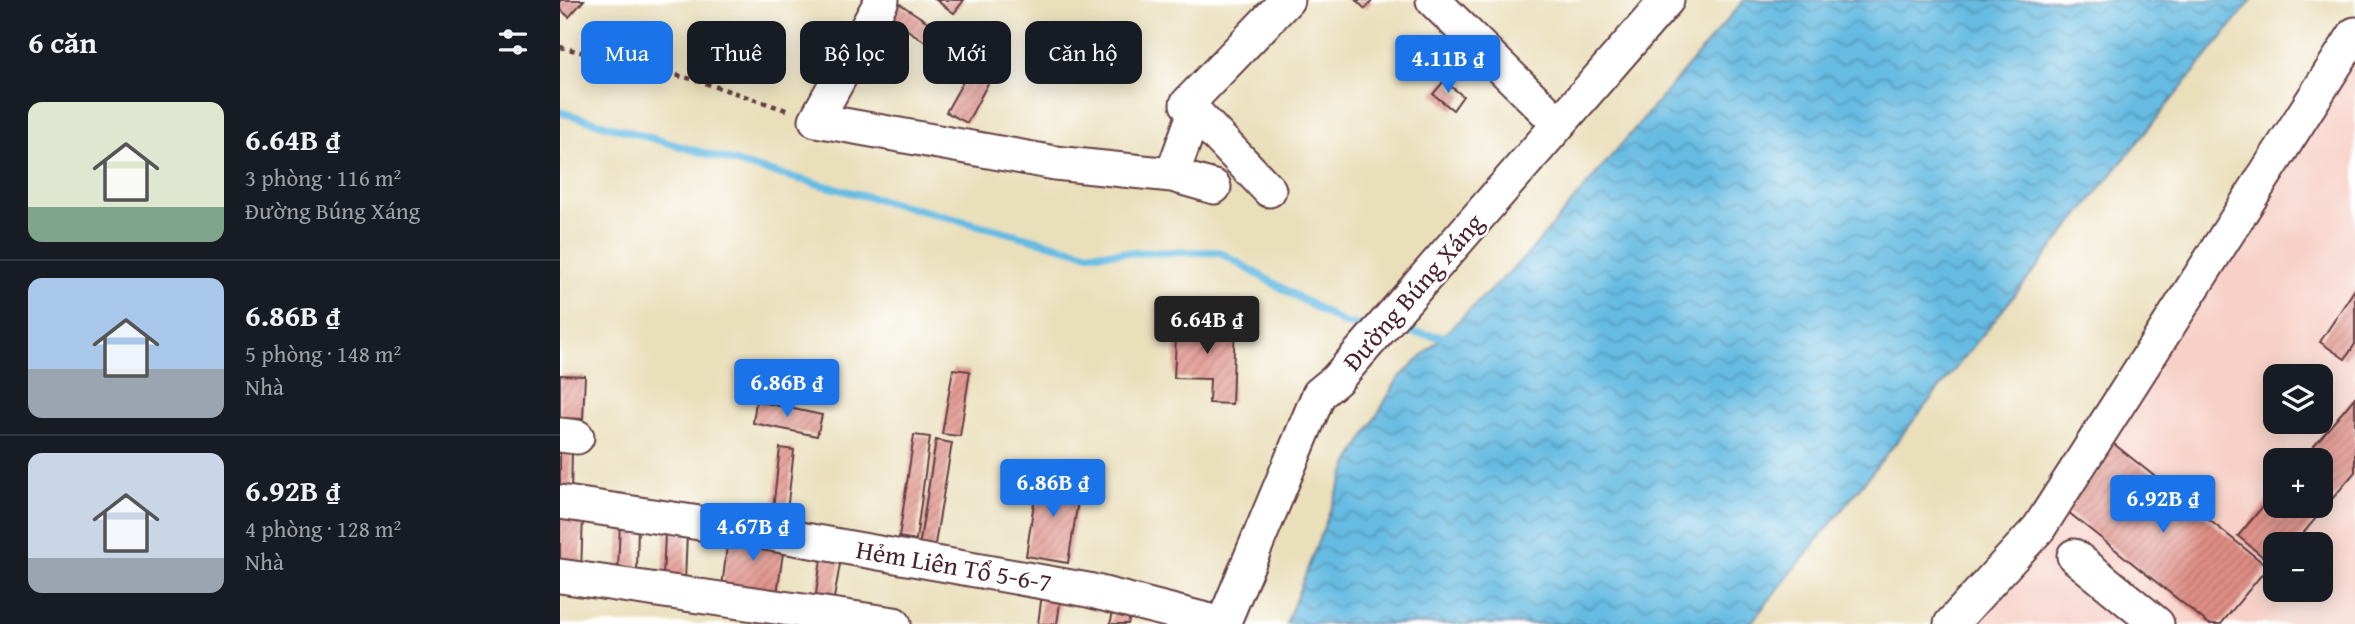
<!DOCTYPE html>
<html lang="vi">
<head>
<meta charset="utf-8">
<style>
	:root { --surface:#171b24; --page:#242831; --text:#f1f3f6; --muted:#9ea1a6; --line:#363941; --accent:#1a73e8 }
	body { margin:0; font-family:"Gentium Book Plus",serif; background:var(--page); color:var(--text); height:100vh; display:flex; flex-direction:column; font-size:26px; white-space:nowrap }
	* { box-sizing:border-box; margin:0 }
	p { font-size:23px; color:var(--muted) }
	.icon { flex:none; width:38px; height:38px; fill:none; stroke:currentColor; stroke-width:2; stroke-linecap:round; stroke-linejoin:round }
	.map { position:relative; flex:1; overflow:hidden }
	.side { display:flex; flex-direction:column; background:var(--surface); width:560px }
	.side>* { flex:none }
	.hud { position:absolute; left:21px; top:21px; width:665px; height:63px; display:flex; gap:14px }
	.fabs { position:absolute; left:1703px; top:364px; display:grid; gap:14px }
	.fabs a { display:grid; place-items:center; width:70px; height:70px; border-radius:14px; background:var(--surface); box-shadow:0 4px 18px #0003; font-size:35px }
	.price { position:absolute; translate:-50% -60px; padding:0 16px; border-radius:7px; background:var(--accent); color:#fff; font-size:23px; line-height:46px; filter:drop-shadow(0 2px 4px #0008) }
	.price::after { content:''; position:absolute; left:50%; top:42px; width:21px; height:16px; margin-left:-10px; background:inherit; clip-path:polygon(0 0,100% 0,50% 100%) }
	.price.on { background:#222; color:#fff }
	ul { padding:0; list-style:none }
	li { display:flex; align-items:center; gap:21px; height:175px; padding:0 28px }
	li+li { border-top:2px solid var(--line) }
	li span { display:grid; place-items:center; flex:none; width:196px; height:140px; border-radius:14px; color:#555 }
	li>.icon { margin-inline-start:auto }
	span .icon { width:84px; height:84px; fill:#fffc; stroke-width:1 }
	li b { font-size:30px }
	h2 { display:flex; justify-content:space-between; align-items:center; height:84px; padding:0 28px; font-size:30px }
	.pill { padding:0 24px; border-radius:14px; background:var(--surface); box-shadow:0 4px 18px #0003; font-size:24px; line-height:63px }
	.pill.on { background:var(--accent); color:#fff }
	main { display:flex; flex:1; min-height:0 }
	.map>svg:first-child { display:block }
	.built { fill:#f7d1c7; fill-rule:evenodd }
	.water { fill:url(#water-waves); stroke:#586d86; stroke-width:2 }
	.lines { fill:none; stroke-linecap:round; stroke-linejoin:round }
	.stream { stroke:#65bbe2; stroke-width:8 }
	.building { fill:url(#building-hatch) }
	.minor-casing { stroke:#623c41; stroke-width:37 }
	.path { stroke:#623c41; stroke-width:4.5; stroke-dasharray:5 5; stroke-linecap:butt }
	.minor { stroke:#fff; stroke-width:33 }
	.labels { text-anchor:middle; stroke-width:5; stroke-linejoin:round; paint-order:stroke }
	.street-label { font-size:26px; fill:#4a1f2b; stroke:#fff }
</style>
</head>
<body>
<main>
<section class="side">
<h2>6 căn<svg class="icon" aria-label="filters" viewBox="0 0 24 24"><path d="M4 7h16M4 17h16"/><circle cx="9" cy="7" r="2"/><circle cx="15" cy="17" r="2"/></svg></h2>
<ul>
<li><span style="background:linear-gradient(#dfe7d0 75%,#7fa58c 0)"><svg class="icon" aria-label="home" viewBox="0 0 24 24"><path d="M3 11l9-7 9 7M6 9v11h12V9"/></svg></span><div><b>6.64B ₫</b><p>3 phòng · 116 m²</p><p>Đường Búng Xáng</p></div></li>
<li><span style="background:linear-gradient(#a9c7e8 65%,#9aa5b1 0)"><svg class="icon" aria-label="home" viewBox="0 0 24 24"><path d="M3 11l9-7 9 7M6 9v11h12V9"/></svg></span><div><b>6.86B ₫</b><p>5 phòng · 148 m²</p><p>Nhà</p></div></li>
<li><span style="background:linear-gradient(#c9d6e8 75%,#9aa5b1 0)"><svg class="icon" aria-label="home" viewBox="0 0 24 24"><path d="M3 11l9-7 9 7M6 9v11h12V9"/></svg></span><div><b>6.92B ₫</b><p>4 phòng · 128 m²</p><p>Nhà</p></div></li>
</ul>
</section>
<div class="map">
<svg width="1795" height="624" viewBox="0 0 1795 624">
	<defs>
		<pattern id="water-waves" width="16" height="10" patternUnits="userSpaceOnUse" patternTransform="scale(1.75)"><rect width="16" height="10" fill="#65bbe2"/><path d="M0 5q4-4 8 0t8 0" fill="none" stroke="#5597b7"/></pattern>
		<pattern id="building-hatch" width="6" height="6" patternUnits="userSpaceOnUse" patternTransform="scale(1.75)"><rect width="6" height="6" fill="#df8e85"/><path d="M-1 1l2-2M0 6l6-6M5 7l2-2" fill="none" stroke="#b7736d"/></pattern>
	</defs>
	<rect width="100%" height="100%" fill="#fff"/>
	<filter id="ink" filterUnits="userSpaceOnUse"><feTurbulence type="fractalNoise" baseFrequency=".0143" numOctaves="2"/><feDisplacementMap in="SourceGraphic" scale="14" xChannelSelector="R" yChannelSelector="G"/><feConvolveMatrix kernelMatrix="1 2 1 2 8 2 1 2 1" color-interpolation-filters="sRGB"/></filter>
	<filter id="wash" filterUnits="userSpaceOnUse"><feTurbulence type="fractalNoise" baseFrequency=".00686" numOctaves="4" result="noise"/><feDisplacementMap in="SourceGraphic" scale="28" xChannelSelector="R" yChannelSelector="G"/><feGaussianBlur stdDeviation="1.57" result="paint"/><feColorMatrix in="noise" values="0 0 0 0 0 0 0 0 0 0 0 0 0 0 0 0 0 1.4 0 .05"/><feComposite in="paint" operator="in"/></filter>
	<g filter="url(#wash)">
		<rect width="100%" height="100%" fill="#eadfbb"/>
		<path class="built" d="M1795 60V624H1397L1492 477ZM1715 376H1760V422H1715ZM1715 460H1760V506H1715ZM1715 544H1760V590H1715Z"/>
		<path class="water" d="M1184 0H1692L1190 624H726L788 465 838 379 970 252Z"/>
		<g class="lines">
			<path class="stream" d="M0 112 196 168 527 253 659 252 785 324 809 327
				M832 330 892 338"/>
		</g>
		<g id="blocks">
			<path class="building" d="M0 0H24L9 17 0 9Z
				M376 0H404L394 13Z
				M796 0H813L805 9Z
				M337 2 386 34 376 49 328 17Z
				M414 62 434 72 407 123 386 112Z
				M884 81 903 96 893 110 873 94Z
				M1795 289V344L1785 359 1760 342Z
				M617 319 675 322 672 404 649 403 650 379 614 378Z
				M393 369 410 371 400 436 382 434Z
				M0 375 25 376 23 419 0 418Z
				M1795 397V472L1734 544H1715V567L1678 536 1715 492V506H1760V460H1742Z
				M196 401 262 415 257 436 193 423Z
				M354 435 370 437 356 540 339 537Z
				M376 440 392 443 374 550 359 547Z
				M1549 440 1708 567 1661 624H1649L1498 504Z
				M220 448 234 450 226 520 212 518Z
				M0 451H12L11 494H0Z
				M478 476 521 483 508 563 466 556Z
				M0 515 23 516 21 570 0 569Z
				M60 523 78 524 77 571 58 570Z
				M169 531 225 539 217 594 162 587Z
				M105 532 127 533 125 581 103 580Z
				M263 545 283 547 273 604 255 601Z
				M482 594 501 596 497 624H478Z
				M555 605 572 609 568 624H550Z"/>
		</g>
	</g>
	<g filter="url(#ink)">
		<use href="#blocks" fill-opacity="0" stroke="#623c41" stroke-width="2"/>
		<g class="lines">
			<defs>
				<path id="minor" d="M322 0 256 120 495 163 612 175 654 187
					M873 0 999 124
					M612 175 634 114
					M709 190 627 104 727 0
					M0 435 17 437
					M0 502 206 533 528 590 662 624
					M1514 556 1597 624
					M0 576 334 624
					M663 624 759 394 776 380 1107 0
					M1391 624 1479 528 1795 34"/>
			</defs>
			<use href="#minor" class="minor-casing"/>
			<path class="path" d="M0 47 136 80 229 111"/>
			<use href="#minor" class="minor"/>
		</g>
	</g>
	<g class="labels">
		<g class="street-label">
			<text transform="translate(853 292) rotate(-49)" y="9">Đường Búng Xáng</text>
			<text transform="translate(394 566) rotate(10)" y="9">Hẻm Liên Tổ 5-6-7</text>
		</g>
	</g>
</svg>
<div class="fabs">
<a><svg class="icon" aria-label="layers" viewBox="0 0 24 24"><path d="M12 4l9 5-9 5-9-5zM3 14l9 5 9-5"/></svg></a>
<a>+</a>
<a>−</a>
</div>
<b class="price" style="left:888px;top:95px">4.11B ₫</b>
<b class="price on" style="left:647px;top:356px">6.64B ₫</b>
<b class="price" style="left:227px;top:419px">6.86B ₫</b>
<b class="price" style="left:493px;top:519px">6.86B ₫</b>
<b class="price" style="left:1603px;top:535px">6.92B ₫</b>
<b class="price" style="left:193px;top:563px">4.67B ₫</b>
<div class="hud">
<a class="pill on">Mua</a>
<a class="pill">Thuê</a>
<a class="pill">Bộ lọc</a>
<a class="pill">Mới</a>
<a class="pill">Căn hộ</a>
</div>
</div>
</main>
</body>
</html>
